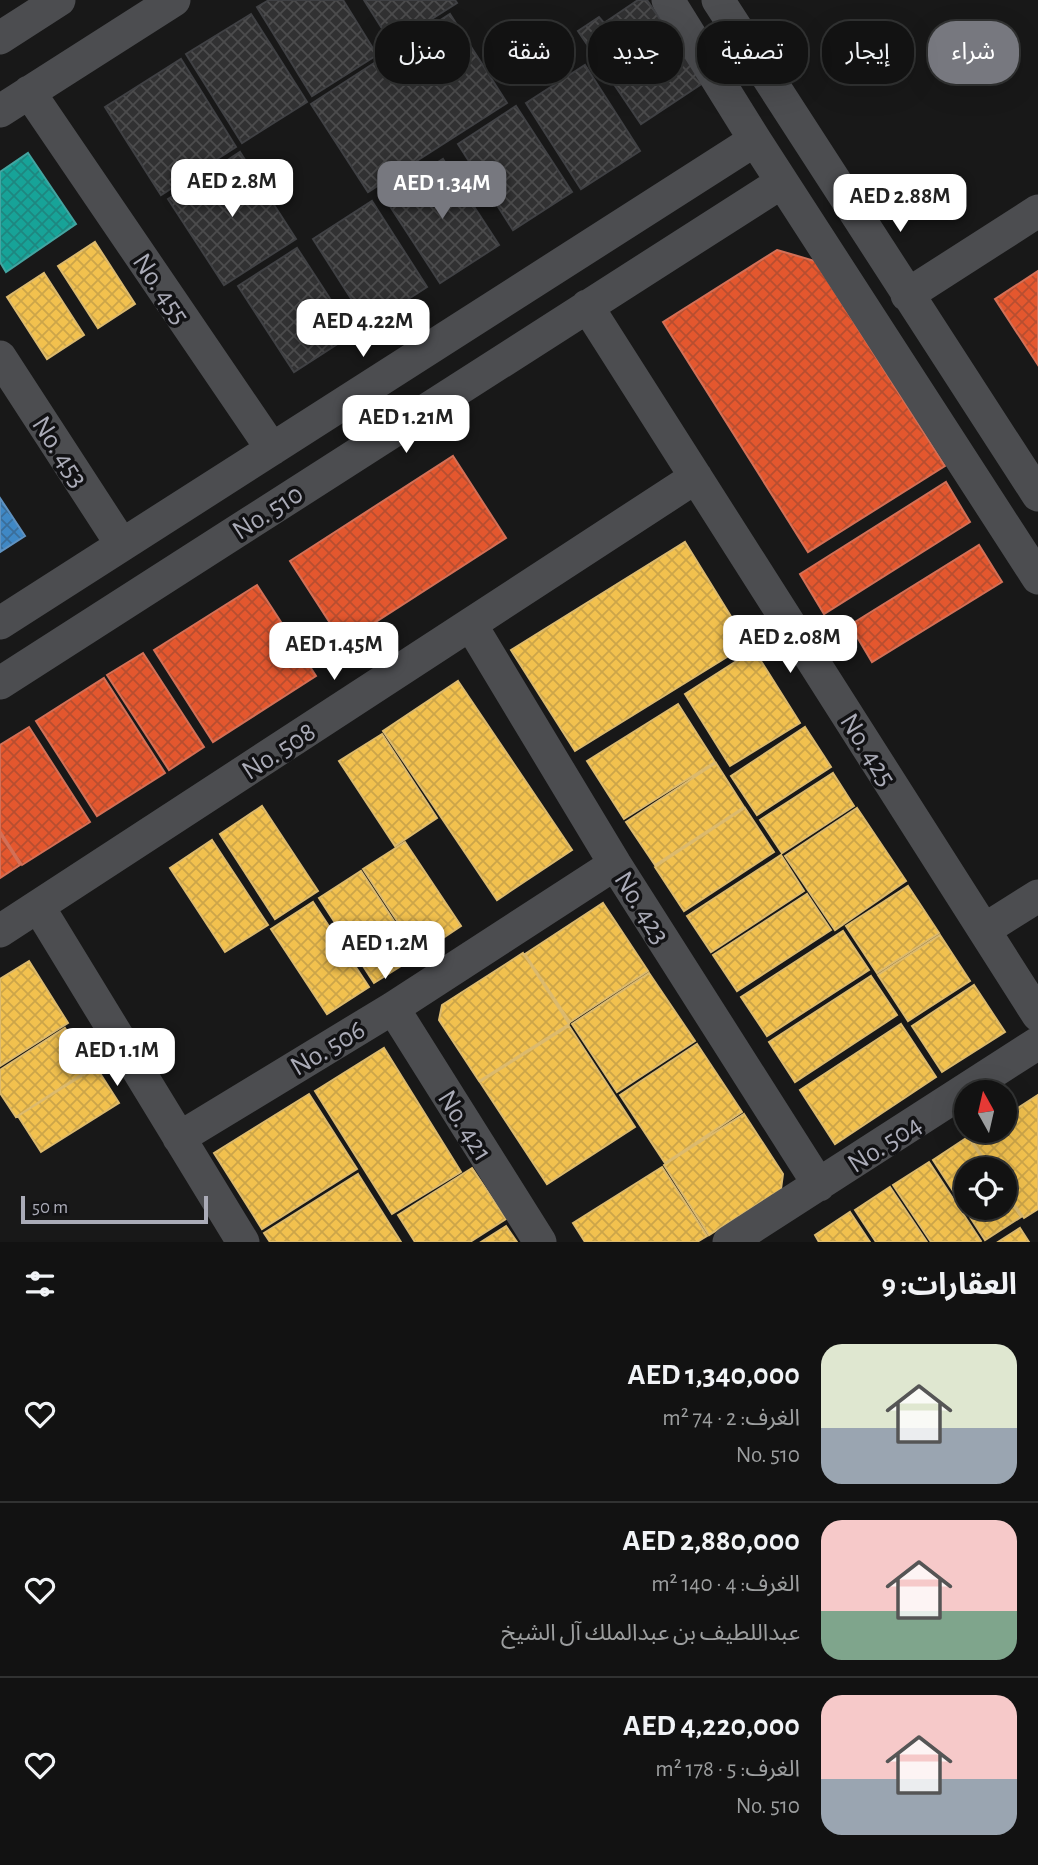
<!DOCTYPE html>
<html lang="ar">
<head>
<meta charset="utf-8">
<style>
	:root { --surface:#121212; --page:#1f2020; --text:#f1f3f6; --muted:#9c9e9f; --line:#313232; --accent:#77787f }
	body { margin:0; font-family:"Alegreya Sans","Noto Sans Arabic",sans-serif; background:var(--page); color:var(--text); direction:rtl; height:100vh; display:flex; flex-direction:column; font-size:26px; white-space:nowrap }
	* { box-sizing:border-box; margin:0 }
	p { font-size:23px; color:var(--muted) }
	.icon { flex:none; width:38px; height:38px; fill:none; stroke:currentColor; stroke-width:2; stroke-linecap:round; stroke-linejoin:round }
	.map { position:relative; height:1242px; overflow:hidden; direction:ltr }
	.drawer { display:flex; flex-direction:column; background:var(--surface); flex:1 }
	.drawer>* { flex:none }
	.hud { position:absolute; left:21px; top:21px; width:998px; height:63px; direction:rtl; display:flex; gap:14px }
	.needle { width:46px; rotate:352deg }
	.buttons { position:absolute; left:954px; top:1080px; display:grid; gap:14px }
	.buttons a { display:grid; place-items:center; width:63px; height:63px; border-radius:50%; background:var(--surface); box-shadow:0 7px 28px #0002,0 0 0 2px var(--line); font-size:35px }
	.scale { position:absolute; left:21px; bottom:18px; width:187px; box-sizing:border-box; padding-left:7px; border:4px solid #aaabb7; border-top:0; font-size:19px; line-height:24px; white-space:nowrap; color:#aaabb7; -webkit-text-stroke:5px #121214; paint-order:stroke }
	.price { position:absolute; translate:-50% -60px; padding:0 16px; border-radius:14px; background:#fff; color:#222; font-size:23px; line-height:46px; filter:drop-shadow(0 2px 4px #0008) }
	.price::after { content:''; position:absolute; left:50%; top:42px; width:21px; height:16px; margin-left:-10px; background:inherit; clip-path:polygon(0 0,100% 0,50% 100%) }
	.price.on { background:var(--accent); color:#fff }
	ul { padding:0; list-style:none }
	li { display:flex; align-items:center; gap:21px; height:175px; padding:0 21px }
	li+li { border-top:2px solid var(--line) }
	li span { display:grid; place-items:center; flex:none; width:196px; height:140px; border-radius:21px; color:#555 }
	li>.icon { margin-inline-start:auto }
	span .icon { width:84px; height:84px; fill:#fffc; stroke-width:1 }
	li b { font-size:30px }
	h2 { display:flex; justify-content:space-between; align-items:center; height:84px; padding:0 21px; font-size:30px }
	.pill { padding:0 24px; border-radius:28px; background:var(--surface); box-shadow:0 7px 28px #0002,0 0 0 2px var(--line); font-size:24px; line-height:63px }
	.pill.on { background:var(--accent); color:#fff }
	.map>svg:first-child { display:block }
	.homes { fill:url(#homes-cross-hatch); stroke:#dcba6e; stroke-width:2 }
	.shops { fill:url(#shops-cross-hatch); stroke:#d37057; stroke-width:2 }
	.schools { fill:url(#schools-cross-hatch); stroke:#5f92c1; stroke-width:2 }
	.public { fill:url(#public-cross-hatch); stroke:#43a5a1; stroke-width:2 }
	.building { fill:url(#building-cross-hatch); stroke:#404144; stroke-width:2 }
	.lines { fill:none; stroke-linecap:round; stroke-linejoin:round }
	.minor { stroke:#4c4d50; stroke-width:33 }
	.labels { text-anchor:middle; stroke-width:7; stroke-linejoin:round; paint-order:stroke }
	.street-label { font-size:28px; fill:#aaabb7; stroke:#121214 }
</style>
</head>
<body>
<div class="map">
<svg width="1038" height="1242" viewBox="0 0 1038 1242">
	<defs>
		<pattern id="homes-cross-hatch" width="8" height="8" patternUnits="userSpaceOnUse" patternTransform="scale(1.75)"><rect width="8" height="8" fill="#f2c14e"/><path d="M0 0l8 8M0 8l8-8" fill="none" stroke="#cca549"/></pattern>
		<pattern id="shops-cross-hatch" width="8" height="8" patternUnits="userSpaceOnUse" patternTransform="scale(1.75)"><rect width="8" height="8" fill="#e4572e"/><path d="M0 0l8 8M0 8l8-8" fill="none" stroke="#b84e30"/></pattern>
		<pattern id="schools-cross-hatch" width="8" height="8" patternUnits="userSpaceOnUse" patternTransform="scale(1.75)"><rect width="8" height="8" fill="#3f88c5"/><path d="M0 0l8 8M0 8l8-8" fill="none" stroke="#3b6e9a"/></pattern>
		<pattern id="public-cross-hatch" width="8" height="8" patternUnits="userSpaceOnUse" patternTransform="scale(1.75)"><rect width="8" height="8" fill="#17a398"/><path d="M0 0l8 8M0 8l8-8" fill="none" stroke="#1e8780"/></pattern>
		<pattern id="building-cross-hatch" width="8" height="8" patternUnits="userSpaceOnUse" patternTransform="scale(1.75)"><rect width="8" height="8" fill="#313132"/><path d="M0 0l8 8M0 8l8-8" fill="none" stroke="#4c4c4d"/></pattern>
	</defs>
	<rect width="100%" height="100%" fill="#181818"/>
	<path class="homes" d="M95 242 135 304 98 328 58 266Z
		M44 273 84 335 47 359 7 297Z
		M685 542 748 644 575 751 511 650Z
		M754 650 800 723 730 766 685 694Z
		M458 681 572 850 497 900 383 731Z
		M678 704 715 762 624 819 587 761Z
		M805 727 831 767 757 815 731 776Z
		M382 734 437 818 395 846 339 761Z
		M716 763 744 807 655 865 626 822Z
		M833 773 854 806 782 853 760 820Z
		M262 806 318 891 275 919 220 834Z
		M745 808 774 852 684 911 655 867Z
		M857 808 906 881 835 930 785 856Z
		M212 840 268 925 225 952 170 868Z
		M405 842 461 926 419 954 363 869Z
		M781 855 804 891 711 952 687 916Z
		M361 871 417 956 374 983 319 898Z
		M908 886 939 933 877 973 846 926Z
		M807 894 831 930 737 991 713 955Z
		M313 902 369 987 327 1014 271 929Z
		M603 903 648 971 570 1022 525 954Z
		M843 931 869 970 767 1036 741 997Z
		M940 935 970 981 908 1021 878 975Z
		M523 953 569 1024 479 1081 439 1020 442 1005Z
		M29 961 68 1023 0 1066V979Z
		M649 973 695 1041 617 1092 572 1024Z
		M871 976 897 1015 795 1082 769 1042Z
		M974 985 1005 1032 942 1072 912 1026Z
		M901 1024 936 1077 835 1144 800 1090Z
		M569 1026 635 1127 547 1184 480 1082Z
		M65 1028 91 1068 16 1117 0 1093V1070Z
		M697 1044 742 1112 665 1163 620 1095Z
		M384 1048 461 1172 392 1214 315 1091Z
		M96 1067 119 1103 41 1152 18 1116Z
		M309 1094 357 1169 262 1229 214 1153Z
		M1038 1095V1209L1024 1218 1004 1190V1169H991L971 1139 984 1130H1004V1117Z
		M744 1114 783 1174 781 1189 709 1235 664 1165Z
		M968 1137 989 1169H966V1208H1004V1192L1021 1217 985 1240 933 1160Z
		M929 1162 981 1241 980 1242H931L893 1185Z
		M662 1167 707 1236 697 1242H585L573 1223Z
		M472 1168 506 1219 470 1242H415L398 1215Z
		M358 1174 401 1242H270L264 1233Z
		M890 1187 927 1242H876L855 1210Z
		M850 1212 870 1242H819L815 1235Z
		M506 1226 517 1242H481Z
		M1020 1228 1029 1242H998Z"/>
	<path class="shops" d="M777 250 815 261 945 466 808 552 663 322Z
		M1038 271V365L995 299Z
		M453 456 506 538 343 643 290 561Z
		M946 482 970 522 824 614 800 574Z
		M979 545 1002 582 872 662 850 625Z
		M257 585 316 676 213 742 154 650Z
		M143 653 204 747 169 770 107 675Z
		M104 678 165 773 97 816 36 721Z
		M29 727 90 822 22 865 0 831V745Z
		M0 834 20 865 0 878Z"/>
	<path class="schools" d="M0 498 25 536 0 552Z"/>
	<path class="public" d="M28 153 76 224 6 272 0 262V172Z"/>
	<path class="building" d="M269 0H343L377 55 312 96 257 7Z
		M364 0H455L457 3 392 44Z
		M638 0H647L703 83 641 124 578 31 599 17 604 23Z
		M251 14 307 102 242 143 186 54Z
		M450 14 507 103 368 192 311 104Z
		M181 59 236 147 161 195 105 107Z
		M585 65 640 151 581 189 526 103Z
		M516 106 572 192 513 230 458 144Z
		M240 152 296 239 224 285 168 199Z
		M443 159 499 245 440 283 384 197Z
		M372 201 427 287 368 325 313 239Z
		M297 248 353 334 294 372 238 286Z"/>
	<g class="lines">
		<path class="minor" d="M668 0 755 140 1038 578
			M718 0 1038 495
			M0 38 59 0
			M29 92 272 449
			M0 111 174 0
			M907 295 1038 211
			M587 306 1038 1015
			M0 357 122 545
			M0 623 755 140
			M471 625 615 864 819 1185
			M0 683 782 182
			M38 906 243 1242
			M984 930 1038 896
			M0 931 696 477
			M393 1008 540 1242
			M179 1138 393 1008 615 864
			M729 1242 1038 1043"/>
	</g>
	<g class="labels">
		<g class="street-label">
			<text transform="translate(162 288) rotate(56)" y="10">No. 455</text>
			<text transform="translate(61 451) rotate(57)" y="10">No. 453</text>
			<text transform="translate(267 511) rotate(-33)" y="10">No. 510</text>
			<text transform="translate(869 749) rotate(58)" y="10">No. 425</text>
			<text transform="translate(278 750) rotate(-33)" y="10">No. 508</text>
			<text transform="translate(643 907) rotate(58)" y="10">No. 423</text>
			<text transform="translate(327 1047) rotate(-31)" y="10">No. 506</text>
			<text transform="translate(466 1125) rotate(58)" y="10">No. 421</text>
			<text transform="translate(884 1143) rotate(-33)" y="10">No. 504</text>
		</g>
	</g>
</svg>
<div class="buttons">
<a><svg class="needle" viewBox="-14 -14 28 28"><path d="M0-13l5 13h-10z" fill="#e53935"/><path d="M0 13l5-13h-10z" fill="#9c9e9f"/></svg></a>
<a><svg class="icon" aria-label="locate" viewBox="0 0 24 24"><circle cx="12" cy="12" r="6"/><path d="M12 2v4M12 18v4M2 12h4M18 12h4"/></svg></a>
</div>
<div class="scale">50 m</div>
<b class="price" style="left:232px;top:219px">AED 2.8M</b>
<b class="price on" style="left:442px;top:221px">AED 1.34M</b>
<b class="price" style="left:900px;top:234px">AED 2.88M</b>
<b class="price" style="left:363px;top:359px">AED 4.22M</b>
<b class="price" style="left:406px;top:455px">AED 1.21M</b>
<b class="price" style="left:790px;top:675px">AED 2.08M</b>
<b class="price" style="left:334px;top:682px">AED 1.45M</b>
<b class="price" style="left:385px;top:981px">AED 1.2M</b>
<b class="price" style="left:117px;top:1088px">AED 1.1M</b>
<div class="hud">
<a class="pill on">شراء</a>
<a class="pill">إيجار</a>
<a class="pill">تصفية</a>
<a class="pill">جديد</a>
<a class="pill">شقة</a>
<a class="pill">منزل</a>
</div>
</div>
<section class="drawer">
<h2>العقارات: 9<svg class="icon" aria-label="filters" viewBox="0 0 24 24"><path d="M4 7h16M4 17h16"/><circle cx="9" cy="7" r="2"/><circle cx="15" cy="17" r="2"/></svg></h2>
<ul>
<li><span style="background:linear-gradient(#dfe7d0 60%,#9aa5b1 0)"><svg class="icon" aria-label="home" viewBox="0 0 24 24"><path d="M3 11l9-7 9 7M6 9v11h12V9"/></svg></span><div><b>AED 1,340,000</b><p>الغرف: 2 · 74 m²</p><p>No. 510</p></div><svg class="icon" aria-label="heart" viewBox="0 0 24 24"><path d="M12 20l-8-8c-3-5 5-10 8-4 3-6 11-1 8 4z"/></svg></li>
<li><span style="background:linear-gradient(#f6c9c9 65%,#7fa58c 0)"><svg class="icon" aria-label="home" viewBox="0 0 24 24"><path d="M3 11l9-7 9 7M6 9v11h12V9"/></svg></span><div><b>AED 2,880,000</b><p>الغرف: 4 · 140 m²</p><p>عبداللطيف بن عبدالملك آل الشيخ</p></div><svg class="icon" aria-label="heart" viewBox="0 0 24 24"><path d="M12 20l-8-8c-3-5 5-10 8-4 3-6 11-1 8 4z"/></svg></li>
<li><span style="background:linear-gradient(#f6c9c9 60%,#9aa5b1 0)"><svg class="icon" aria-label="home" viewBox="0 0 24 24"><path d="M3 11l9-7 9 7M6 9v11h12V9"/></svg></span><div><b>AED 4,220,000</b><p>الغرف: 5 · 178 m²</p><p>No. 510</p></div><svg class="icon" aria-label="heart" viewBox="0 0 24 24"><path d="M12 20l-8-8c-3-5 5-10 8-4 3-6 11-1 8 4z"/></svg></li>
</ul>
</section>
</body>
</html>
